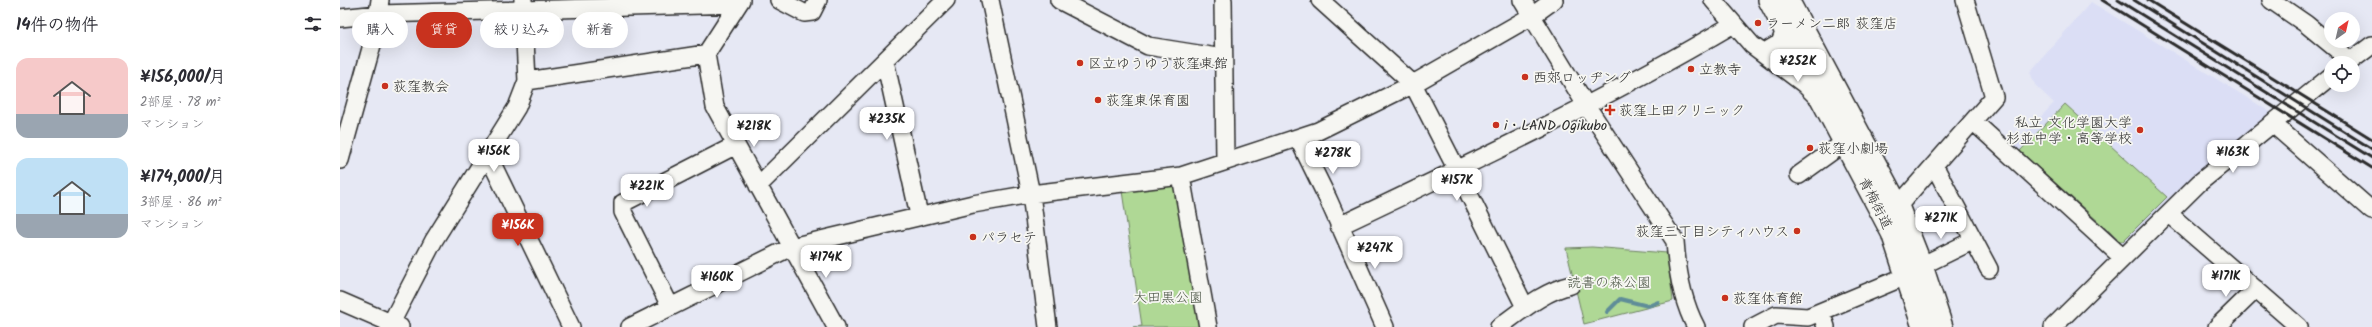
<!DOCTYPE html>
<html lang="ja">
<head>
<meta charset="utf-8">
<style>
	:root { --surface:#fff; --page:#f2f2f3; --text:#2b2b33; --muted:#7c7c81; --accent:#c8321e }
	body { margin:0; font-family:Kalam,"Klee One",sans-serif; background:var(--page); color:var(--text); height:100vh; display:flex; flex-direction:column; font-size:15px; white-space:nowrap }
	* { box-sizing:border-box; margin:0 }
	p { font-size:13px; color:var(--muted) }
	.icon { flex:none; width:22px; height:22px; fill:none; stroke:currentColor; stroke-width:2; stroke-linecap:round; stroke-linejoin:round }
	.map { position:relative; flex:1; overflow:hidden }
	.sheet { display:flex; flex-direction:column; background:var(--surface); width:340px }
	.sheet>* { flex:none }
	.top-card { position:absolute; left:12px; top:12px; width:380px; height:36px; display:flex; gap:8px }
	.needle { width:26px; rotate:34deg }
	.tools { position:absolute; left:1984px; top:12px; display:grid; gap:8px }
	.tools a { display:grid; place-items:center; width:36px; height:36px; border-radius:50%; background:var(--surface); box-shadow:0 4px 16px #0002; font-size:20px }
	.price { position:absolute; translate:-50% -34px; padding:0 9px; border-radius:8px; background:#fff; color:#222; font-size:13px; line-height:26px; filter:drop-shadow(0 1px 2px #0008) }
	.price::after { content:''; position:absolute; left:50%; top:24px; width:12px; height:9px; margin-left:-6px; background:inherit; clip-path:polygon(0 0,100% 0,50% 100%) }
	.price.active { background:var(--accent); color:#fff }
	ul { padding:0; list-style:none }
	li { display:flex; align-items:center; gap:12px; height:100px; padding:0 16px }
	li span { display:grid; place-items:center; flex:none; width:112px; height:80px; border-radius:12px; color:#555 }
	li>.icon { margin-inline-start:auto }
	span .icon { width:48px; height:48px; fill:#fffc; stroke-width:1 }
	li b { font-size:17px }
	h2 { display:flex; justify-content:space-between; align-items:center; height:48px; padding:0 16px; font-size:17px }
	.chip { padding:0 14px; border-radius:18px; background:var(--surface); box-shadow:0 4px 16px #0002; font-size:14px; line-height:36px }
	.chip.active { background:var(--accent); color:#fff }
	main { display:flex; flex:1; min-height:0 }
	.map>svg:first-child { display:block }
	.built { fill:#dbdef5 }
	.green { fill:#afd895; stroke:#6d8260 }
	.lines { fill:none; stroke-linecap:round; stroke-linejoin:round }
	.stream { stroke:#5f8d98; stroke-width:4 }
	.minor-casing { stroke:#2b2b2b; stroke-width:20 }
	.major-casing { stroke:#2b2b2b; stroke-width:24 }
	.minor { stroke:#f6f6f2; stroke-width:17 }
	.major { stroke:#f6f6f2; stroke-width:21 }
	.rail { stroke:#2b2b2b; stroke-width:3 }
	.poi-dot { fill:#c8321e; stroke:#f6f6f2; stroke-width:1.5 }
	.labels { text-anchor:middle; stroke-width:3.5; stroke-linejoin:round; paint-order:stroke }
	.poi-label { font-size:14px; fill:#2b2b2b; stroke:#f6f6f2; text-anchor:start }
	.street-label { font-size:14px; fill:#2b2b2b; stroke:#f6f6f2 }
	.park-label { font-size:14px; fill:#4c5646; stroke:#f6f6f2 }
</style>
</head>
<body>
<main>
<section class="sheet">
<h2>14件の物件<svg class="icon" aria-label="filters" viewBox="0 0 24 24"><path d="M4 7h16M4 17h16"/><circle cx="9" cy="7" r="2"/><circle cx="15" cy="17" r="2"/></svg></h2>
<ul>
<li><span style="background:linear-gradient(#f6c9c9 70%,#9aa5b1 0)"><svg class="icon" aria-label="home" viewBox="0 0 24 24"><path d="M3 11l9-7 9 7M6 9v11h12V9"/></svg></span><div><b>¥156,000/月</b><p>2部屋 · 78 m²</p><p>マンション</p></div></li>
<li><span style="background:linear-gradient(#bfe0f5 70%,#9aa5b1 0)"><svg class="icon" aria-label="home" viewBox="0 0 24 24"><path d="M3 11l9-7 9 7M6 9v11h12V9"/></svg></span><div><b>¥174,000/月</b><p>3部屋 · 86 m²</p><p>マンション</p></div></li>
</ul>
</section>
<div class="map">
<svg width="2032" height="327" viewBox="0 0 2032 327">
	<rect width="100%" height="100%" fill="#e6e8f4"/>
	<filter id="ink" filterUnits="userSpaceOnUse"><feTurbulence type="fractalNoise" baseFrequency=".025" numOctaves="2"/><feDisplacementMap in="SourceGraphic" scale="8" xChannelSelector="R" yChannelSelector="G"/><feConvolveMatrix kernelMatrix="1 2 1 2 8 2 1 2 1" color-interpolation-filters="sRGB"/></filter>
	<g filter="url(#ink)">
		<path class="built" d="M1751 2 1932 113 1846 183 1784 244H1780L1672 147 1714 103 1695 85 1690 72Z"/>
		<path class="green" d="M1725 104 1827 197 1783 241H1780L1680 151Z
			M832 186 837 190 864 327H793L802 326 782 191Z
			M1252 247 1327 253 1333 301 1244 324 1226 248Z"/>
		<g class="lines">
			<path class="stream" d="M1267 312 1280 299 1308 306 1318 302"/>
			<defs>
				<path id="minor" d="M401 0 366 54 375 107 496 327
					M439 0 464 13 472 12 478 0
					M650 0 691 194 708 327
					M719 0 808 46 883 58
					M883 0 885 161
					M980 0 1073 84 1117 170 1185 307
					M1182 0 1246 105 1335 241C1337 270 1342 301 1356 327
					M1373 0 1412 45 1464 84 1476 96
					M1931 0 1966 24 2011 61
					M0 18 39 14 398 4
					M1423 53 1440 43 1445 30
					M545 61 579 215
					M2008 63 2032 45
					M187 81 366 54
					M1633 121 1783 258
					M1932 123 2032 211
					M958 138 988 199 1045 327
					M148 155 231 327
					M0 160 35 34 40 0
					M1594 165 1649 269
					M1459 175 1505 142
					M841 176 868 327
					M418 186 606 0
					M1558 206 1654 97 1625 0
					M1829 214 1959 327
					M999 226C1132 163 1265 100 1392 25
					M1581 266 1634 240
					M0 301 60 327
					M330 306 283 212V203L396 145
					M1481 312 1486 327
					M49 327 94 240 177 107 187 81 183 0
					M290 327 451 247 633 204 691 194 841 176 978 131 1073 84 1192 16 1214 0
					M1159 327C1181 311 1204 291 1231 285
					M1413 327 1436 315 1468 317 1566 276
					M1713 327 1859 183 1991 76
					M1877 327 1916 289"/>
				<path id="major" d="M1429 0 1552 233 1583 327
					M1448 0 1558 206 1584 272 1602 327"/>
			</defs>
			<use href="#minor" class="minor-casing"/>
			<use href="#major" class="major-casing"/>
			<use href="#minor" class="minor"/>
			<use href="#major" class="major"/>
			<path class="rail" d="M1762 0 2032 168
				M1778 0 2032 158
				M1794 0 2032 149
				M1808 0 2032 139"/>
		</g>
	</g>
	<g class="poi-dot">
		<circle cx="1418" cy="23" r="4"/>
		<circle cx="740" cy="63" r="4"/>
		<circle cx="1351" cy="69" r="4"/>
		<circle cx="1185" cy="77" r="4"/>
		<circle cx="45" cy="86" r="4"/>
		<circle cx="758" cy="100" r="4"/>
		<path d="M1268 104h4v4h4v4h-4v4h-4v-4h-4v-4h4z"/>
		<circle cx="1156" cy="125" r="4"/>
		<circle cx="1800" cy="130" r="4"/>
		<circle cx="1470" cy="148" r="4"/>
		<circle cx="1457" cy="231" r="4"/>
		<circle cx="633" cy="237" r="4"/>
		<circle cx="1385" cy="298" r="4"/>
	</g>
	<g class="labels">
		<g class="poi-label">
			<text x="1426" y="28">ラーメン二郎 荻窪店</text>
			<text x="748" y="68">区立ゆうゆう荻窪東館</text>
			<text x="1359" y="74">立教寺</text>
			<text x="1193" y="82">西郊ロッヂング</text>
			<text x="53" y="91">荻窪教会</text>
			<text x="766" y="105">荻窪東保育園</text>
			<text x="1279" y="115">荻窪上田クリニック</text>
			<text x="1792" y="127" text-anchor="end">私立 文化学園大学<tspan x="1792" dy="16">杉並中学・高等学校</tspan></text>
			<text x="1164" y="130">i・LAND Ogikubo</text>
			<text x="1478" y="153">荻窪小劇場</text>
			<text x="1449" y="236" text-anchor="end">荻窪三丁目シティハウス</text>
			<text x="641" y="242">パラセテ</text>
			<text x="1393" y="303">荻窪体育館</text>
		</g>
		<g class="street-label">
			<text transform="translate(1536 203) rotate(63)" y="5">青梅街道</text>
		</g>
		<g class="park-label">
			<text x="1269" y="287">読書の森公園</text>
			<text x="828" y="302">大田黒公園</text>
		</g>
	</g>
</svg>
<div class="tools">
<a><svg class="needle" viewBox="-14 -14 28 28"><path d="M0-13l5 13h-10z" fill="#e53935"/><path d="M0 13l5-13h-10z" fill="#7c7c81"/></svg></a>
<a><svg class="icon" aria-label="locate" viewBox="0 0 24 24"><circle cx="12" cy="12" r="6"/><path d="M12 2v4M12 18v4M2 12h4M18 12h4"/></svg></a>
</div>
<b class="price" style="left:1458px;top:83px">¥252K</b>
<b class="price" style="left:547px;top:141px">¥235K</b>
<b class="price" style="left:414px;top:148px">¥218K</b>
<b class="price" style="left:154px;top:173px">¥156K</b>
<b class="price" style="left:1893px;top:174px">¥163K</b>
<b class="price" style="left:993px;top:175px">¥278K</b>
<b class="price" style="left:1117px;top:202px">¥157K</b>
<b class="price" style="left:307px;top:208px">¥221K</b>
<b class="price" style="left:1601px;top:240px">¥271K</b>
<b class="price active" style="left:178px;top:247px">¥156K</b>
<b class="price" style="left:1035px;top:270px">¥247K</b>
<b class="price" style="left:486px;top:279px">¥174K</b>
<b class="price" style="left:1886px;top:298px">¥171K</b>
<b class="price" style="left:377px;top:299px">¥160K</b>
<div class="top-card">
<a class="chip">購入</a>
<a class="chip active">賃貸</a>
<a class="chip">絞り込み</a>
<a class="chip">新着</a>
</div>
</div>
</main>
</body>
</html>
